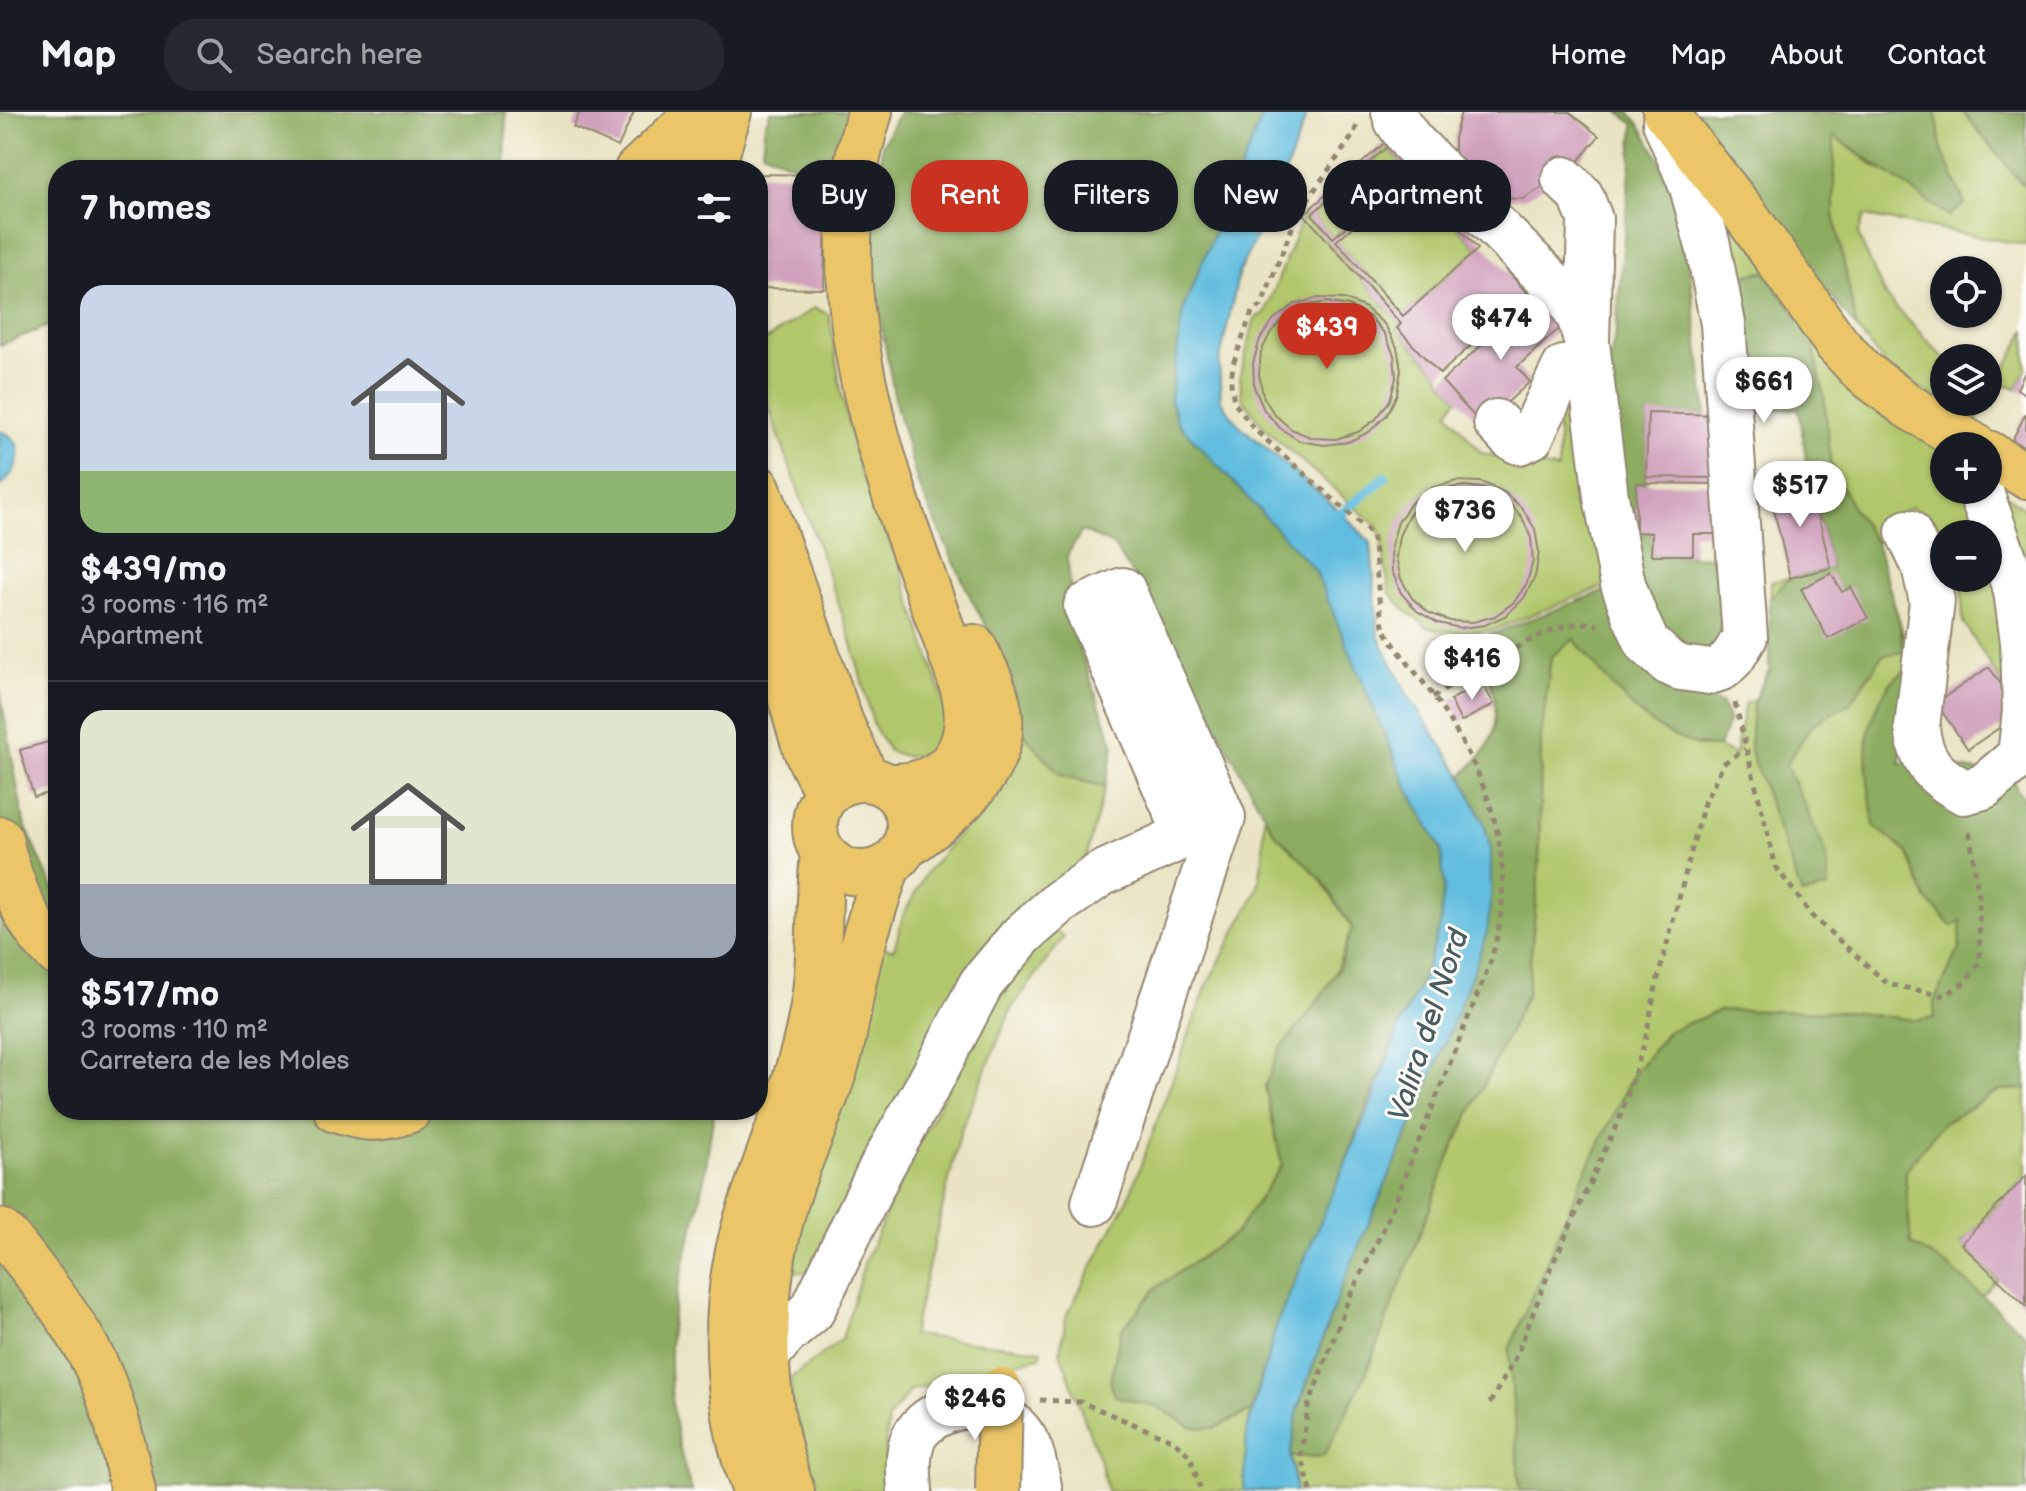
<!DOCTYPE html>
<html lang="en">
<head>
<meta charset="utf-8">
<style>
	:root { --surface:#171b24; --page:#242831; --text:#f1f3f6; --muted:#9ea1a6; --line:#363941; --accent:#c8321e }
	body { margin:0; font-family:"Balsamiq Sans",sans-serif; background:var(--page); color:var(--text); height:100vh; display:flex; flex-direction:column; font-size:30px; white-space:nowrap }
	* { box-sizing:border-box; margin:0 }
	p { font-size:26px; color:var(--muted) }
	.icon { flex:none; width:44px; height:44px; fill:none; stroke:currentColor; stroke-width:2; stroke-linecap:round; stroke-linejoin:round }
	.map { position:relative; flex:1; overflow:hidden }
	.details { position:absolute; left:48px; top:48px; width:720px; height:960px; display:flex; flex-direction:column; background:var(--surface); border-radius:32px; box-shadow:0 2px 6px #0004 }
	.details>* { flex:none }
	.guide { position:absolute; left:792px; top:48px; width:760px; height:72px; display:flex; gap:16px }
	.tools { position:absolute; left:1930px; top:144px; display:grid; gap:16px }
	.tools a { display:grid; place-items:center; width:72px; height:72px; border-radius:50%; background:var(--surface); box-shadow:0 2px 6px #0004; font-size:40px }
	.price { position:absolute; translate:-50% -68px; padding:0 18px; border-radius:28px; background:#fff; color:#222; font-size:26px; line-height:52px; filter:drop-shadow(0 2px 4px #0008) }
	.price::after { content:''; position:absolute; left:50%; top:48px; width:24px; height:18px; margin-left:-12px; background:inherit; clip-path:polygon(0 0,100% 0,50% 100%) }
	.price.active { background:var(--accent); color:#fff }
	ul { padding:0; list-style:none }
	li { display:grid; align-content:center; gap:16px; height:424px; padding:0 32px }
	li+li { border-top:2px solid var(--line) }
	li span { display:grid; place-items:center; height:248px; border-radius:24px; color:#555 }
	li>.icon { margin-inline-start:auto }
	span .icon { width:144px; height:144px; fill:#fffc; stroke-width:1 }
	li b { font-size:34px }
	h2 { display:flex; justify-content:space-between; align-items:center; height:96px; padding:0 32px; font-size:34px }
	.pill { padding:0 28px; border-radius:32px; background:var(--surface); box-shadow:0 2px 6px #0004; font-size:28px; line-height:72px }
	.pill.active { background:var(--accent); color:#fff }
	header { display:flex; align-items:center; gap:48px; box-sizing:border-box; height:112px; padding:0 40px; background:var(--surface); border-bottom:2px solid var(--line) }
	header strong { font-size:38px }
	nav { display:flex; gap:44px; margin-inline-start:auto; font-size:28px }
	.search { width:560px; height:72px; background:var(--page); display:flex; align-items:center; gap:20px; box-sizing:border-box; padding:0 28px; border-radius:32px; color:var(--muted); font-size:30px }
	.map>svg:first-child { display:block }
	.green { fill:#b1c76c; stroke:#767845; stroke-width:2 }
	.forest { fill:#8cac60; stroke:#646b3f; stroke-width:2 }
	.water { fill:#61bddf; stroke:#4e747e; stroke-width:2 }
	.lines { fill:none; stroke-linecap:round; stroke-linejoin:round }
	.stream { stroke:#61bddf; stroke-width:10 }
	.building { fill:#d0a1bd; fill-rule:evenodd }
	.minor-casing { stroke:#928670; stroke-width:48 }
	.major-casing { stroke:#928670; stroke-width:48 }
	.highway-casing { stroke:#928670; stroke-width:48 }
	.path { stroke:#928670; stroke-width:5; stroke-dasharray:6 6; stroke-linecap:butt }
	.minor { stroke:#fff; stroke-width:44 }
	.major { stroke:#ebc669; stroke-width:44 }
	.highway { stroke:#ebc669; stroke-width:44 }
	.highway-bridge-casing { stroke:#928670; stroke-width:48; stroke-linecap:butt }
	.highway-bridge { stroke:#ebc669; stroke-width:44 }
	.labels { text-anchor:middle; stroke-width:6; stroke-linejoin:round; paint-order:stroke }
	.water-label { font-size:30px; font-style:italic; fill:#485d62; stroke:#fdfcf7 }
</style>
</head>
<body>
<header>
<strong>Map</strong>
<div class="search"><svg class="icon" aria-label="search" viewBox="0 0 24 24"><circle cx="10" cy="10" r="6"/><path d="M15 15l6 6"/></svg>Search here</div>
<nav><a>Home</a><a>Map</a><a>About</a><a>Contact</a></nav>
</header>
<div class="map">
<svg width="2026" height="1379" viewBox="0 0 2026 1379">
	<rect width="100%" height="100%" fill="#fdfcf7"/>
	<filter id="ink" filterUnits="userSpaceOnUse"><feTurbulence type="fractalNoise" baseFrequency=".0125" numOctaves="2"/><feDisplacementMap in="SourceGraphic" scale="16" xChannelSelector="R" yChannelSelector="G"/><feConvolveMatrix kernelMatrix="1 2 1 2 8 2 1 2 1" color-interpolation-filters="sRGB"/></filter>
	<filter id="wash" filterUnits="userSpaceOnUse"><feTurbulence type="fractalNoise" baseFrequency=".006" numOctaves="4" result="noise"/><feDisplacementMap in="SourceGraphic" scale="32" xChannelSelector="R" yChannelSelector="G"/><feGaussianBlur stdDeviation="1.8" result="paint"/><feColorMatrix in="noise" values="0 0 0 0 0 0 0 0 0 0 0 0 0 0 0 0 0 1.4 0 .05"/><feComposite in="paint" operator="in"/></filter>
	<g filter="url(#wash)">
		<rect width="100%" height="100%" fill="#e9e3c2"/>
		<path class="green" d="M1936 0H1963L2022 72 2026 73V133L1865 104 1858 122 1885 184 1944 246V290H1986L1989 292 1975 311 1886 254 1857 217 1834 102V24L1877 56 1965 92 1941 36Z
			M1387 35 1410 60 1333 126 1312 102Z
			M1412 63 1478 137 1403 204 1336 129Z
			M1712 83 1892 305 1943 341 1944 378H1965L1985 422H1944V425L1934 408 1911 395 1892 406 1876 431 1913 554 1900 651 1964 775 1959 838 1934 890V906L1915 908 1721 898 1668 919 1633 963 1509 1238 1520 1379H1296L1290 1345 1324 1344 1451 1041 1527 882 1539 759 1541 626 1551 545 1574 527 1606 566 1697 635H1719L1735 643 1745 591 1753 589 1769 559 1771 470 1831 456 1809 367 1799 297H1754L1749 201Z
			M1304 102 1401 212 1397 217 1440 262 1442 269 1458 286 1448 300 1481 341 1558 358V302L1576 273 1613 471 1493 518 1460 521 1429 516 1406 499 1390 481 1379 416 1265 317 1242 286 1240 265 1255 206 1265 201Z
			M814 196 829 202 842 285 859 357 900 454 949 605 942 627 927 641 907 645 889 639 874 615 850 524 762 276 758 258V233Z
			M2026 217V258L2017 277 1999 270Z
			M1988 369 2026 398V512Z
			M1988 430 2017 595 1963 510 1961 466H1988Z
			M1019 616 1060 663 1105 675 1086 745 1025 802 809 1160H798L792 1156 799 1116 878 835 894 837 904 802 927 759 968 711Z
			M1264 702 1273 719 1318 764 1352 816 1334 863 1265 974 1282 1053 1236 1121 1156 1176 1116 1284 1158 1295 1192 1315 1215 1316 1251 1299 1247 1319 1244 1379H1107L1102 1355 1060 1240 1067 1202 1129 1085 1207 873 1257 779 1263 744Z
			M1051 815 1064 825 1011 897 961 1018 912 1223 1042 1238 1040 1245 911 1278 888 1307 885 1338 890 1379H814L792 1320 791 1266 842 1227 865 1149 912 1045 1006 864Z
			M2026 977V1064L1961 1132 1998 1168 1982 1184 1948 1154 1911 1132 1905 1059 1942 1012 2000 978Z"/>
		<path class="forest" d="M0 0H506L505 58H58V210L0 233Z
			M771 0H851L827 63 788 51 762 39 765 12Z
			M899 0H1264L1185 195 1170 287 1178 311 1315 457 1406 672 1441 737 1444 775 1440 814 1422 869 1401 910 1329 1090 1278 1209 1251 1299 1214 1316 1191 1315 1158 1295 1115 1284 1110 1269 1121 1219 1156 1176 1236 1121 1282 1053 1265 974 1280 937 1310 900 1339 856 1352 816 1322 768 1273 719 1135 466 1113 433 1082 419 1067 443 1076 526 1114 634 1105 675 1060 663 1019 616 1010 561 970 484 918 372 896 293 871 156 882 34Z
			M1619 0H1629L1642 16 1669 65 1690 161 1706 302H1648L1646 371H1636V420L1652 421V443L1717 445 1722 528 1713 545 1669 537 1636 467 1605 271 1616 219 1634 13Z
			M1697 0H1936L1941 36 1965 92 1949 104 1834 24V102L1857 217 1772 110Z
			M1963 0H2026V73L2022 72Z
			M1765 159 1812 226 1824 284 1831 352 1854 398 1876 431 1899 509 1904 540 1883 543 1850 591 1812 613 1786 653 1826 740 1829 776 1802 783 1750 638 1753 590 1769 559 1770 486 1790 466 1831 456 1809 367 1799 297H1773L1753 274 1749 206 1738 165Z
			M1612 476 1644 549 1671 576 1721 591 1729 606 1719 635C1653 634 1612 574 1574 527L1551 545 1541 626 1539 759 1527 882 1451 1041 1365 1264 1324 1344 1290 1345 1297 1300 1339 1180 1421 991 1491 738 1484 712 1462 664C1470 655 1482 645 1487 635 1506 602 1489 569 1480 536L1485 525Z
			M1913 554 1900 651 1918 650 2012 664 2017 678 2026 689V977L2000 978 1942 1012 1905 1059 1911 1132 1948 1154 2026 1223V1379H1520L1509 1238 1579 1073 1633 963 1669 919 1721 898 1849 900 1915 908 1934 906V890L1959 838 1961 809 1952 814 1926 787 1907 740 1874 714C1869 669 1857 632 1879 590 1890 570 1893 565 1913 554Z
			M0 579 24 711 58 787V998H715C708 1028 707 1059 700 1089 689 1136 671 1185 670 1234 669 1283 676 1333 692 1379H0Z"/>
		<path class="water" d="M1264 0H1308L1281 72 1239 160 1219 251 1221 289 1239 313 1341 400 1371 431 1378 524 1406 580 1462 664 1484 712 1491 738V785L1487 820 1475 854 1421 991 1339 1180 1298 1296 1290 1345 1296 1379H1244L1247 1319 1278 1209 1374 985 1401 910 1422 869 1440 814 1444 775 1441 737 1406 672 1315 458 1178 311 1170 287 1184 195Z
			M0 319C30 329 18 360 0 375Z"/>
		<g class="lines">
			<path class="stream" d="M1331 410 1385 365"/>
		</g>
		<g id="blocks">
			<path class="building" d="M580 0H634L618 35 573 15Z
				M1461 0H1569L1599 24 1572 57 1523 87 1500 86 1485 80 1454 42V26Z
				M1389 27 1527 181 1440 262 1397 216 1401 212 1304 102ZM1387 35 1410 60 1333 126 1312 102ZM1412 63 1478 137 1403 204 1336 129Z
				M758 62 827 63 824 177 758 176Z
				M1534 185 1561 215 1517 255 1530 270 1482 313 1442 269Z
				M1318 186 1344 187 1366 196 1385 213 1397 235 1401 258 1397 282 1387 303 1369 320 1348 330 1324 333 1300 329 1280 316 1264 298 1254 275 1253 251 1260 227 1274 207 1295 192ZM1327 190 1349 194 1370 205 1385 222 1394 243 1396 266 1390 288 1376 307 1358 320 1336 327 1313 326 1291 317 1274 302 1263 284 1259 262 1261 240 1271 220 1286 204 1306 194Z
				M2026 258V283L2017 277Z
				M1648 301 1719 303 1718 366 1646 365Z
				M2026 301V335L2012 328Z
				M1809 367 1831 456 1790 466 1769 377Z
				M1456 369 1481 370 1504 380 1522 396 1535 417 1539 441 1535 465 1524 486 1507 503 1485 513 1461 516 1438 511 1417 499 1401 481 1392 459 1391 434 1398 410 1412 390 1432 376ZM1465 374 1487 377 1507 389 1522 405 1531 426 1533 449 1527 471 1514 490 1495 504 1473 510 1450 509 1429 501 1412 486 1401 467 1396 445 1399 424 1408 404 1423 387 1443 377Z
				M1636 371 1717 372V422H1693V443H1651L1652 421 1636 420Z
				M1831 461 1842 480 1851 475 1868 506 1828 527 1801 477Z
				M1465 532 1477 554 1444 571 1432 550Z
				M1989 555 2021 601 1968 637 1936 591Z
				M1482 571 1494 592 1461 610 1450 588Z
				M58 627V678L34 685 20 638Z
				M758 711H760L767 822H758Z
				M2026 1064V1194L1961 1132Z"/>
		</g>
	</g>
	<g filter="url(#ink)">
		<use href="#blocks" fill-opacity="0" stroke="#928670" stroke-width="2"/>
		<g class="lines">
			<defs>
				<path id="minor" d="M1394 0 1397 9 1411 29 1570 189 1580 207 1585 225
					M1564 67 1581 84 1590 107 1587 231 1606 385 1623 472 1634 502 1647 531 1669 551 1681 556 1710 560 1722 556 1733 545 1745 525 1723 212 1708 134 1692 75 1665 10
					M1496 310 1510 325 1519 330 1531 325 1564 256C1578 253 1584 253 1591 266
					M1908 420 1924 454 1932 489 1917 615C1920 649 1934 664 1964 680L1983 675 2020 644 2025 599 2023 530 2016 479 1980 378
					M1094 1091 1223 705 1123 478 1086 494 1186 722
					M758 1269 768 1242 784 1223 812 1199 882 1054 931 968 981 872 1022 823 1060 790 1101 762 1214 710
					M910 1379C909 1362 907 1346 912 1330 921 1303 965 1286 991 1298 999 1302 1010 1310 1016 1316 1033 1333 1035 1357 1040 1379"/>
				<path id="major" d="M870 0C807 192 897 387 960 567 980 627 955 676 887 674
					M1665 0 1745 102 1837 232 1863 260 1908 294 1975 334
					M637 58 683 15
					M1988 341 2026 364
					M0 727C9 767 26 815 58 842
					M905 735C945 707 1006 661 1000 605 998 580 985 557 974 535
					M336 998C365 1008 381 1009 410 998
					M0 1119 9 1127C37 1163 66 1198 88 1238 112 1281 123 1331 133 1379"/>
				<path id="highway" d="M672 58 689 0
					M712 58 729 0
					M758 376 841 611 867 667
					M758 477C775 528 788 581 804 632 809 650 821 665 827 682
					M815 714a47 47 0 1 1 94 0a47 47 0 1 1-94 0Z
					M755 1379C724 1296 720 1194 746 1109 767 1041 798 975 811 905 822 851 817 796 823 741
					M792 1379C757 1280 758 1167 793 1068 807 1030 824 993 836 954 846 923 849 890 856 859 864 823 876 789 888 754"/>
			</defs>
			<use href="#minor" class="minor-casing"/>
			<use href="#major" class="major-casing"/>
			<use href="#highway" class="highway-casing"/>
			<path class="path" d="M1433 585C1466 566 1566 496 1598 514
				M1735 591 1776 755 1812 804 1888 872 1945 884 1965 870 1980 850 1979 787 1969 716
				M1040 1288 1081 1290 1174 1329 1190 1344 1201 1379
				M1490 1291 1517 1242 1549 1160 1621 1003 1645 929 1657 870 1704 691 1724 651 1745 637
				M1311 1379 1301 1343 1308 1295 1348 1188 1385 1114 1490 851C1522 750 1490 666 1432 582 1417 561 1398 541 1385 518 1378 504 1377 444 1372 422L1254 317 1234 290 1231 271 1233 252 1252 200 1261 194 1298 101 1352 25 1357 14"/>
			<use href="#minor" class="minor"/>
			<use href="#major" class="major"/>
			<use href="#highway" class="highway"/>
			<defs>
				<path id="highway-bridge" d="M998 1379 1000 1278"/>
			</defs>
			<use href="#highway-bridge" class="highway-bridge-casing"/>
			<use href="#highway-bridge" class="highway-bridge"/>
		</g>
	</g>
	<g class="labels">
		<g class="water-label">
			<text transform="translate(1428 913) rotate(-72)" y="10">Valira del Nord</text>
		</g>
	</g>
</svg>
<div class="tools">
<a><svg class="icon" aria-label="locate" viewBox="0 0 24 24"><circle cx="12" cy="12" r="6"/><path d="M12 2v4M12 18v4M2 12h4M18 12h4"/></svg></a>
<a><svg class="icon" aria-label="layers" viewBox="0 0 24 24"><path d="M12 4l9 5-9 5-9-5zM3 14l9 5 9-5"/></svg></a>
<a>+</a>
<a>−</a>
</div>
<b class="price" style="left:1501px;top:250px">$474</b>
<b class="price active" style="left:1327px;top:259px">$439</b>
<b class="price" style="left:1764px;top:313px">$661</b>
<b class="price" style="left:1800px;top:417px">$517</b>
<b class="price" style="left:1465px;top:442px">$736</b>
<b class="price" style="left:1472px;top:590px">$416</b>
<b class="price" style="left:975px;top:1330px">$246</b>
<div class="guide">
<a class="pill">Buy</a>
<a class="pill active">Rent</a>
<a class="pill">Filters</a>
<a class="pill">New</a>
<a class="pill">Apartment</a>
</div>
<section class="details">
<h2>7 homes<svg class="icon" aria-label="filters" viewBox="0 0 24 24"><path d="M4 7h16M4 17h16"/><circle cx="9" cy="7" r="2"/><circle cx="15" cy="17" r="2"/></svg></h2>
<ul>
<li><span style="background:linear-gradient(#c9d6e8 75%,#8fb573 0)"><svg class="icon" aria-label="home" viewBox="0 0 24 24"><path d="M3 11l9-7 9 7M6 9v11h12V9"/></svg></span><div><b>$439/mo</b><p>3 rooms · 116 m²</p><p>Apartment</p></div></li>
<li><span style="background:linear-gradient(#dfe7d0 70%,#9aa5b1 0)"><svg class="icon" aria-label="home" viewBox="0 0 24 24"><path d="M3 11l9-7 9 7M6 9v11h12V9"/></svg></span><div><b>$517/mo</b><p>3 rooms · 110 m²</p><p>Carretera de les Moles</p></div></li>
</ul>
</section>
</div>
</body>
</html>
